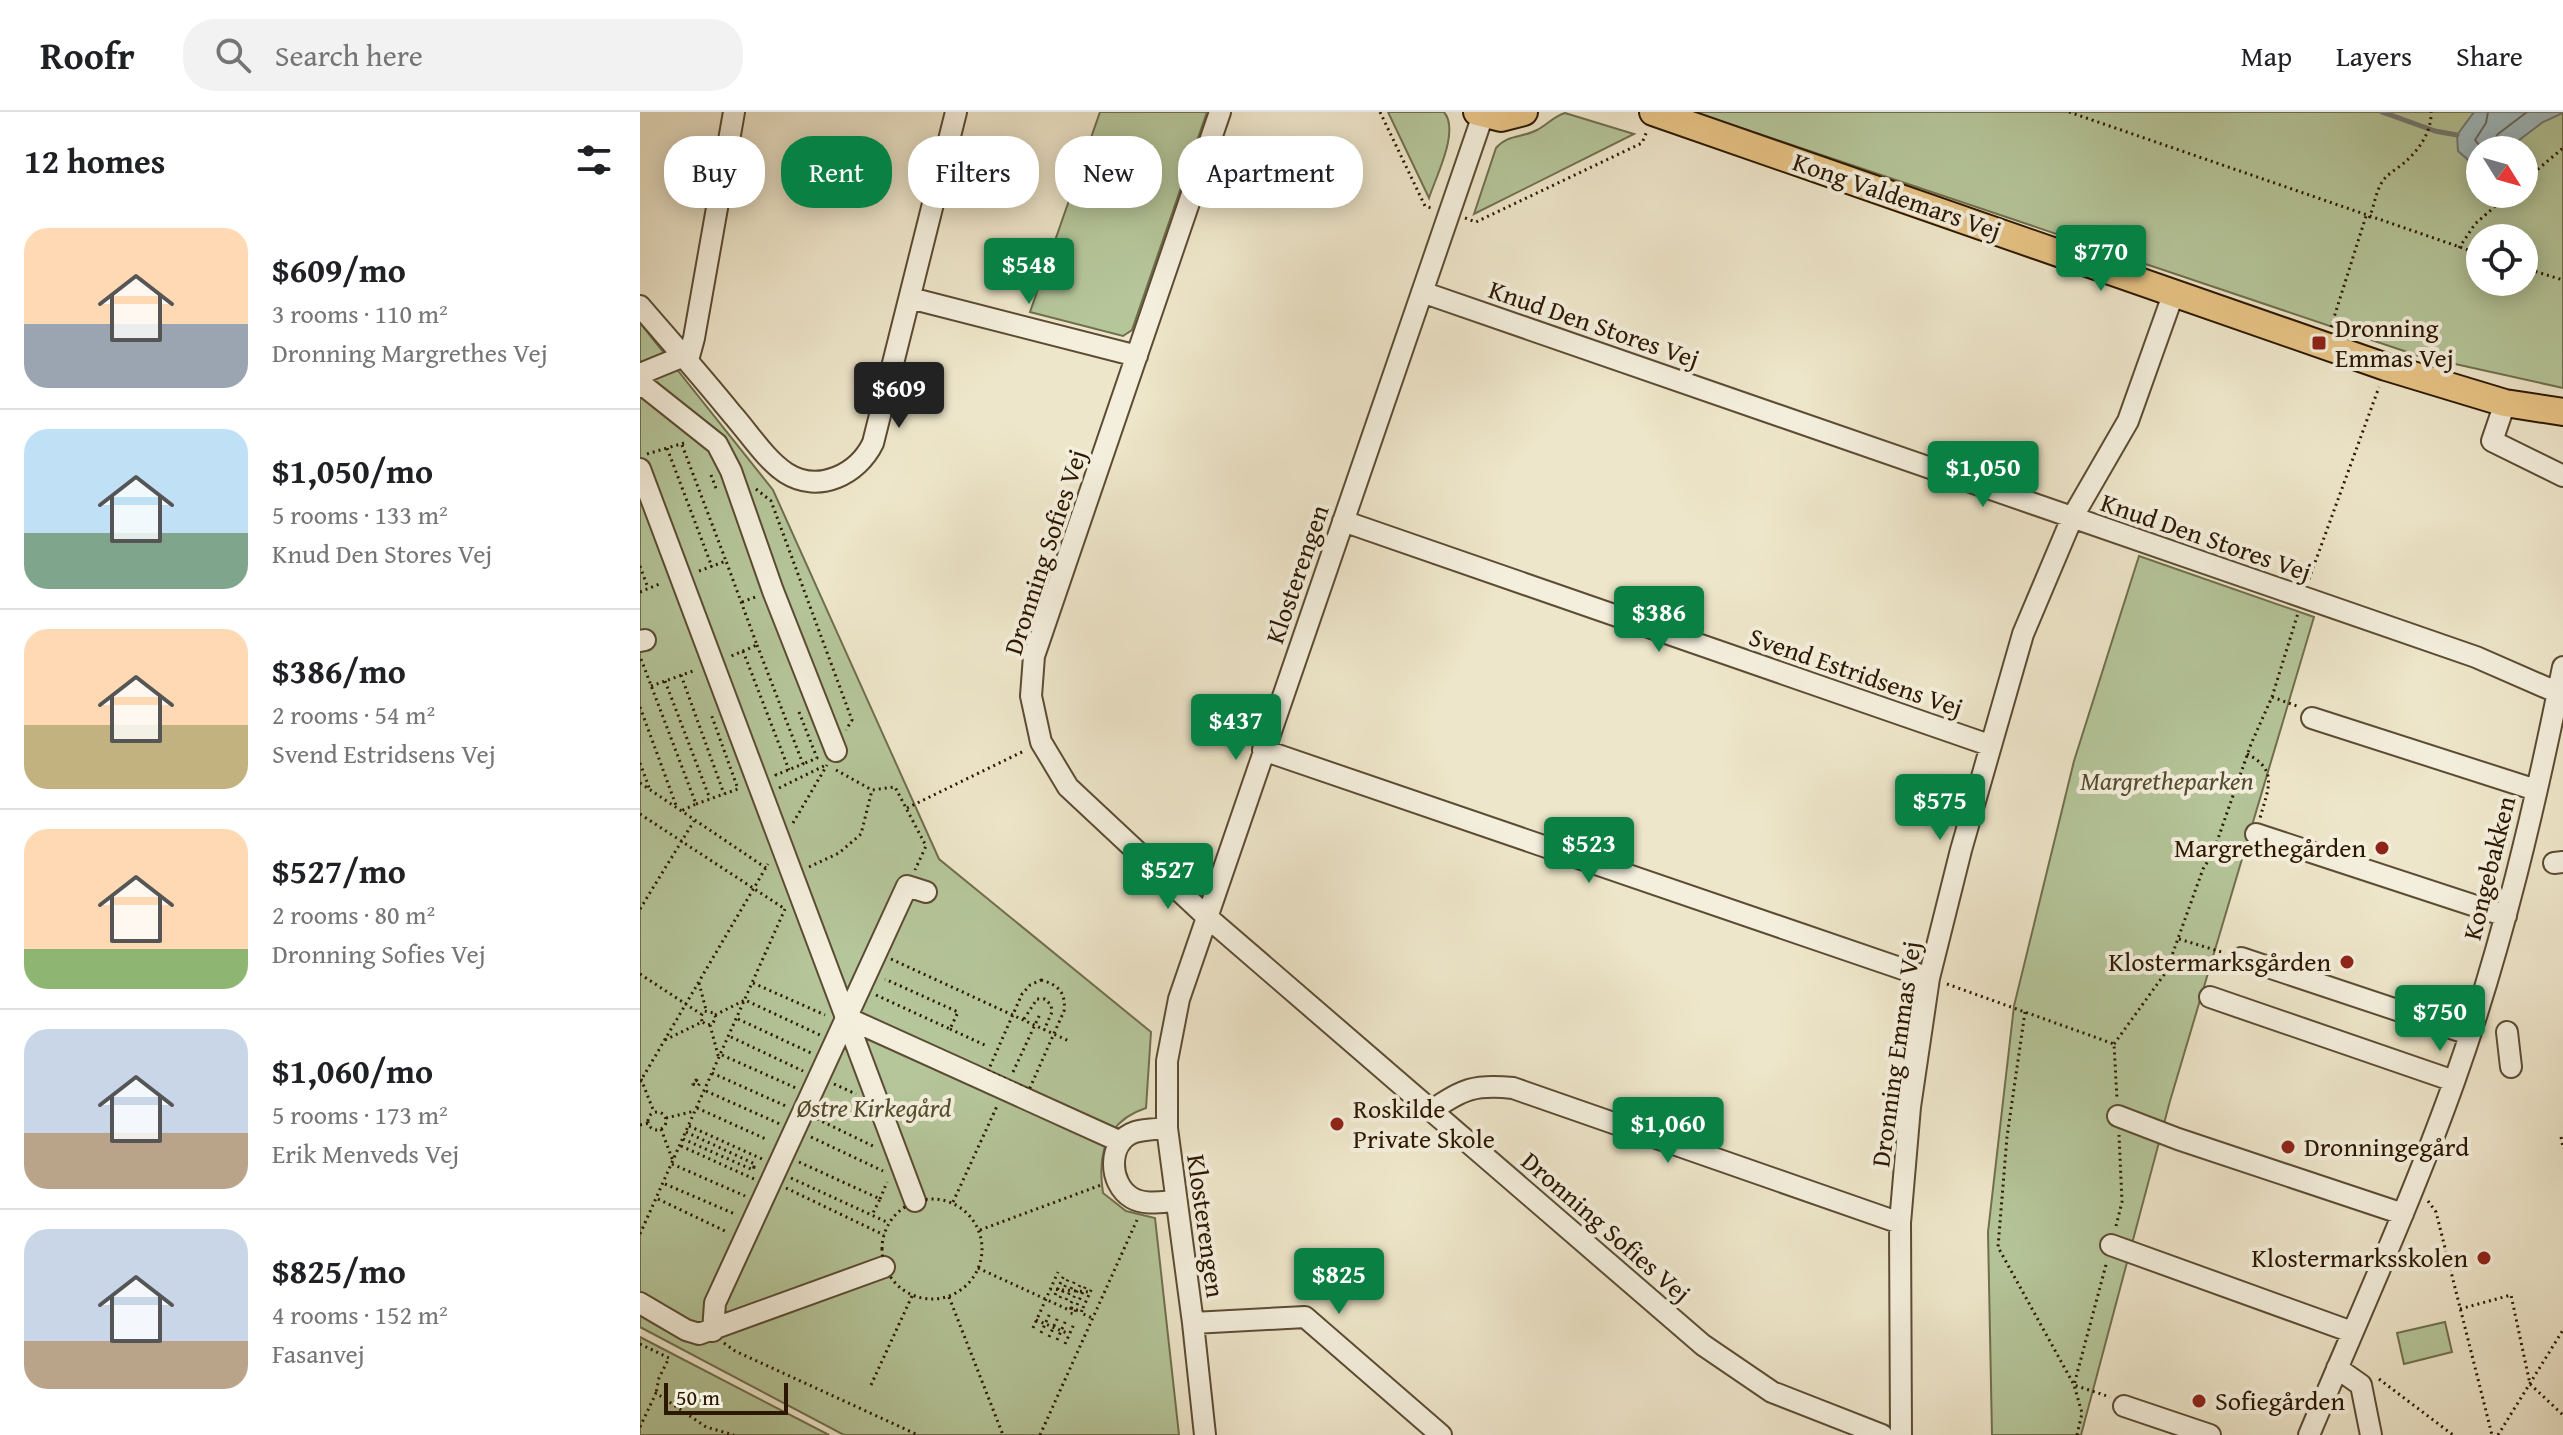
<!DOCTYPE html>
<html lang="en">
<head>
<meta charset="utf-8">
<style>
	:root { --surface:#fff; --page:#f2f2f2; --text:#202124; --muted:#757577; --line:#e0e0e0; --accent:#0b8043 }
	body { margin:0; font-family:"Gentium Book Plus",serif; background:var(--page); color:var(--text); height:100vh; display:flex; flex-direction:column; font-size:30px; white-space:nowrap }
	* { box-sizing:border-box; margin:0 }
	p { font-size:26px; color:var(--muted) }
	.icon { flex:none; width:44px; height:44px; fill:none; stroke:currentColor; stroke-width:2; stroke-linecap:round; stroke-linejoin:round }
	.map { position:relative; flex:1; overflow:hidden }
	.details { display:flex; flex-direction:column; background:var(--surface); width:640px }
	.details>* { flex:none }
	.hud { position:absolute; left:24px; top:24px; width:760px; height:72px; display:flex; gap:16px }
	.needle { width:52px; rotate:127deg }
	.controls { position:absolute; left:1826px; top:24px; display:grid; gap:16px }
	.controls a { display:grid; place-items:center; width:72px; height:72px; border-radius:50%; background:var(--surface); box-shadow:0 4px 20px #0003; font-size:40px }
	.scale { position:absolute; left:24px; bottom:20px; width:124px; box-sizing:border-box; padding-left:8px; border:4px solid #2c1801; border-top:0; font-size:22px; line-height:28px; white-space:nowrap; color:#2c1801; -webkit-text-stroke:6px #f4efdd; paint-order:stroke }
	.price { position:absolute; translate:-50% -68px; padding:0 18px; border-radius:8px; background:var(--accent); color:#fff; font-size:26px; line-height:52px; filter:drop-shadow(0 2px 4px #0008) }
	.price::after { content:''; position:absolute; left:50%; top:48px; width:24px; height:18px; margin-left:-12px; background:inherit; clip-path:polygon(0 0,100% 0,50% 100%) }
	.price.on { background:#222; color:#fff }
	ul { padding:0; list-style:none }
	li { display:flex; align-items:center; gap:24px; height:200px; padding:0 24px }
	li+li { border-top:2px solid var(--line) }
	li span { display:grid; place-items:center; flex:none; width:224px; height:160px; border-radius:24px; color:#555 }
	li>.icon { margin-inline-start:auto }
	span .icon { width:96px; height:96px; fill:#fffc; stroke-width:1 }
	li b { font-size:34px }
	h2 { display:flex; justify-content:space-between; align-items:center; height:96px; padding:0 24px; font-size:34px }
	.tag { padding:0 28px; border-radius:32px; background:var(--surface); box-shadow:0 4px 20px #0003; font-size:28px; line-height:72px }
	.tag.on { background:var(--accent); color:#fff }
	header { display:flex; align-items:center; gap:48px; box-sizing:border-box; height:112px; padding:0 40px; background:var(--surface); border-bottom:2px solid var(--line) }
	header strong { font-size:38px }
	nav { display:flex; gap:44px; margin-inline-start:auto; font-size:28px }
	.search { width:560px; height:72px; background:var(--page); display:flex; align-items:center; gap:20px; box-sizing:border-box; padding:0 28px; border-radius:32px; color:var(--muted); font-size:30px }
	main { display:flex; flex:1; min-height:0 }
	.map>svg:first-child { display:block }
	.green { fill:#b5c69a; stroke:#706f4e; stroke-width:2; fill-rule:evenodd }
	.water { fill:#a0bcc2; stroke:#727a75; stroke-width:2 }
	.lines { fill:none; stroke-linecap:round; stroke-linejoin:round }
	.shore { stroke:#666a62; stroke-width:2 }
	.stream { stroke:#727a75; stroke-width:5 }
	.minor-casing { stroke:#5c4c33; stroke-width:24 }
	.major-casing { stroke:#2c1801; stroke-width:30 }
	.path { stroke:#2c1801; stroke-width:3; stroke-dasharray:2 4; stroke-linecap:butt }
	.minor { stroke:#f4efdd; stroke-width:20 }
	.major { stroke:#e7c385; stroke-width:26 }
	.poi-dot { fill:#8f2418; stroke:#f4efdd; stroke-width:3 }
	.labels { text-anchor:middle; stroke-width:8; stroke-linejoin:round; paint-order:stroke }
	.street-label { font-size:26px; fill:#2c1801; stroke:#f4efdd }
	.poi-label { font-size:26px; fill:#2c1801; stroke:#f4efdd; text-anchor:start }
	.park-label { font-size:26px; font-style:italic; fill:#554c2f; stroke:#f4efdd }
</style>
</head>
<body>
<header>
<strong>Roofr</strong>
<div class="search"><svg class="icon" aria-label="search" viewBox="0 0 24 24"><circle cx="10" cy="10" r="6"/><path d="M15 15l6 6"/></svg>Search here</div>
<nav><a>Map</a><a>Layers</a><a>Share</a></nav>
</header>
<main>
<section class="details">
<h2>12 homes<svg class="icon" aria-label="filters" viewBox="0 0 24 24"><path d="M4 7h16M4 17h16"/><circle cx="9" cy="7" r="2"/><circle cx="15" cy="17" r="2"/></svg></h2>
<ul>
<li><span style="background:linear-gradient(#ffd9b3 60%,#9aa5b1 0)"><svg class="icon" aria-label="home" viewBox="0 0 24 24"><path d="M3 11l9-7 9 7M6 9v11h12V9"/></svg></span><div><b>$609/mo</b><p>3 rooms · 110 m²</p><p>Dronning Margrethes Vej</p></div></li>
<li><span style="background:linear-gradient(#bfe0f5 65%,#7fa58c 0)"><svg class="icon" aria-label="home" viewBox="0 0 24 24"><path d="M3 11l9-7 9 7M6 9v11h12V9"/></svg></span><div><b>$1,050/mo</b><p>5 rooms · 133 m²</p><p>Knud Den Stores Vej</p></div></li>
<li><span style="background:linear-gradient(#ffd9b3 60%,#c2b280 0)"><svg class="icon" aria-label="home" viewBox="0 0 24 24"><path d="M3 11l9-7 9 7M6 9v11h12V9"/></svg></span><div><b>$386/mo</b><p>2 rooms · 54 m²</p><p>Svend Estridsens Vej</p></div></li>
<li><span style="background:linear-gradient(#ffd9b3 75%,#8fb573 0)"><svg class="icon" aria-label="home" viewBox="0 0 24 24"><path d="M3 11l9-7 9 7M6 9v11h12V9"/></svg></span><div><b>$527/mo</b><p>2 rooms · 80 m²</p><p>Dronning Sofies Vej</p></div></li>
<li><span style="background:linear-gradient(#c9d6e8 65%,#b9a48a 0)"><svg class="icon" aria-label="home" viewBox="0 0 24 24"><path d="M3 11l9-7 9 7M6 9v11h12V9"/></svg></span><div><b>$1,060/mo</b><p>5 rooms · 173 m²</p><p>Erik Menveds Vej</p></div></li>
<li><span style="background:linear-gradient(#c9d6e8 70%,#b9a48a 0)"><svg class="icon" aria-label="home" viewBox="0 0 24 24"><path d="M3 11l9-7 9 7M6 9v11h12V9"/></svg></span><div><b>$825/mo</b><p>4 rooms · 152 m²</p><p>Fasanvej</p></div></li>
</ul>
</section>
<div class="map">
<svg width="1923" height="1323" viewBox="0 0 1923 1323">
	<rect width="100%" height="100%" fill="#eee6ca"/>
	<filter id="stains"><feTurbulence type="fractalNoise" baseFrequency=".0025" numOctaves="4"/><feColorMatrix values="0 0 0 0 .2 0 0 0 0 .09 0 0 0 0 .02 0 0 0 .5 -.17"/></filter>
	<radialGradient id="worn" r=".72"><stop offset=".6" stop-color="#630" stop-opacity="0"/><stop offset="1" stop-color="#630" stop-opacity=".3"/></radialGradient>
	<path class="green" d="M460 0H567L492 218 483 224 390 200Z
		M748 0H804C820 19 796 64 789 86Z
		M1054 0H1923V276L1779 244ZM1840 38H1884V82H1840ZM1840 126H1884V170H1840Z
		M925 1 994 22 834 102 856 36C868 22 882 26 897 18 907 13 914 4 925 1Z
		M0 211 133 378 299 747 511 920 506 996C466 1009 457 1042 463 1081L486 1099 515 1106 539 1323H204L0 1215Z
		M1499 444 1674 505 1530 989 1441 1323H1352L1348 1120 1374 894 1434 649Z
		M1805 1210 1812 1240 1764 1252 1757 1221Z
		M0 1225 189 1323H0Z"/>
	<path class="water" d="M1834 0H1923V1L1903 10 1866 38H1840V51L1834 53 1818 39 1817 23Z"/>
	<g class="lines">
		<path class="shore" d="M1848 0 1846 11 1835 28 1839 33 1848 36 1858 22 1887 0"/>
		<path class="stream" d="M1742 0 1795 19 1817 23"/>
		<defs>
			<path id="minor" d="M580 0 394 544 391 584 401 630 428 675 566 804 1063 1233 1132 1280 1242 1323
				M782 180 1836 545 1923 583
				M270 186 497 244
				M0 194C31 230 62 265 92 302 109 321 125 347 146 361 179 382 218 362 233 331L316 0
				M48 248 54 226 94 0
				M0 262 44 244
				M0 275 4 274 77 332 91 359 133 479 196 639
				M1865 291 1852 329 1923 364
				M0 357 275 1089
				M703 409 1349 633
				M0 529 5 528
				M1672 606 1896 678
				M623 638 1289 866
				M1616 722 1866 804
				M1914 751 1923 750
				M1601 846 1829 922
				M1570 885 1814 969
				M205 905 481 1030
				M1867 920 1871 955
				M791 999C822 977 835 972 873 976L1260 1111
				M1478 1004 1538 1027 1763 1102
				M527 1016C517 1017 505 1017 495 1020 467 1029 468 1072 492 1086 504 1093 521 1090 535 1089
				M1471 1133 1712 1220
				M0 1191 46 1218 59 1222 244 1155
				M553 1211 665 1205 801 1323
				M73 1219 75 1191 267 774 286 780
				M1697 1256 1721 1273 1731 1323
				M1484 1294 1570 1323
				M565 1323 553 1211 527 1016V949L539 887 843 3
				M1261 1323 1260 1111 1270 995 1289 866 1321 738 1383 522 1432 406 1488 309 1534 180
				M1669 1323C1718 1206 1771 1090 1814 970 1862 835 1895 695 1923 555"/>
			<path id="major" d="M837 0 861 6 884 0
				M1013 0 1746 255 1865 291 1923 300"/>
		</defs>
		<use href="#minor" class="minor-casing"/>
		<use href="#major" class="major-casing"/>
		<path class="path" d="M740 0 785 94 791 96
			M1429 0 1840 142
			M1884 69 1923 36
			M825 106 836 110 1002 31 1007 19
			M1729 106C1735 93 1736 75 1746 65 1752 59 1760 55 1766 49 1780 37 1792 18 1791 0
			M1819 136 1835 112 1869 82
			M1884 156 1923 168
			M1691 215 1726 104
			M44 331 27 336 72 455
			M42 333 86 449
			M7 342 27 336
			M71 363 77 379
			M116 377 131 389 212 608 206 618
			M0 454 8 476
			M59 459 86 449 117 533 89 545
			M1669 467 1739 275
			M0 480 22 471
			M102 490 118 484
			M117 533 163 652 136 663 135 660
			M103 539 149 658
			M1 547 56 692 41 699
			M41 563 84 682
			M25 569 70 687
			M11 574 56 558
			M1632 585 1657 594
			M0 595 37 696
			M159 600 177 646 163 652
			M1607 642C1639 658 1628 677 1620 706
			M0 651 10 678
			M196 658 232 678 255 675 286 734 275 758
			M0 671 126 756
			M139 676 186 653
			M56 692 98 677 71 602
			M267 696 384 639
			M0 702 145 797
			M153 711 187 653
			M169 755 199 741 221 722 232 678
			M0 797 54 709
			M1539 827 1585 841
			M251 847 429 929
			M0 862 61 902
			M401 868C419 873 426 881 424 899L389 978 348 959 382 882 390 873Z
			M59 871 66 898
			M113 871 185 903
			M1307 872 1474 932 1477 987
			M236 883 310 917 318 900 245 867
			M1385 900 1367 1025 1358 1135 1434 1273 1470 1285
			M75 903 105 888 180 923
			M98 907 171 941
			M384 907 397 887H405L411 893 412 900 404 918
			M70 913 79 947
			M310 917 347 934
			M91 925 163 959
			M25 928 62 910 68 913 72 912 76 906 74 901 64 899 61 904 62 910
			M1474 932 1526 860 1563 757 1573 741 1611 632 1632 585 1658 501
			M82 943 156 976
			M373 960 400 902
			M72 961 148 995
			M1 967 14 1000
			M56 968 60 971 58 974 53 972Z
			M0 970 128 752
			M194 972 216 982
			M66 979 140 1012
			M186 990 226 1008
			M57 996 128 1028
			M8 1009a9 9 0 1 1 18 0a9 9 0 1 1-18 0Z
			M26 1006 55 999
			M177 1007 235 1035
			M0 1013 9 1011
			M49 1014 122 1047
			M21 1017 33 1049
			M46 1020 115 1052 114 1055 118 1057
			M171 1025 243 1059
			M1921 1025 1923 1035
			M43 1027 113 1058 114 1055
			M41 1034 114 1067
			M159 1050 240 1087 232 1103
			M32 1052 105 1084
			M151 1066 249 1111
			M25 1072 95 1102
			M146 1076 244 1123
			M18 1087 87 1120
			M240 1087 247 1070
			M242 1137a50 50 0 1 1 100 0a50 50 0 1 1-100 0Z
			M1788 1089 1796 1100 1852 1323
			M313 1090 358 992
			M1476 1114 1482 1090 1479 1023
			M340 1118 461 1073
			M0 1122 145 797
			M338 1156 429 1198
			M410 1177 450 1180
			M415 1183 424 1163
			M309 1185 363 1323
			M420 1186 429 1165
			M426 1188 435 1168
			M431 1191 441 1171
			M437 1193 446 1173
			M431 1196 436 1197 434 1202 430 1201Z
			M443 1196 452 1176
			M1820 1197 1871 1183 1890 1272 1923 1303
			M436 1198H442L441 1201 452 1206
			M396 1208 429 1222
			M393 1216 418 1160
			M401 1221 410 1201
			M409 1225 418 1205
			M417 1228 426 1208
			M84 1231 95 1239 278 1323
			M0 1232 29 1246 19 1266 16 1281
			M425 1232 434 1212
			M1739 1267 1813 1323
			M231 1273 272 1184
			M0 1315 16 1281 66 1315 94 1323
			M400 1323 497 1108
			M1437 1323 1442 1301 1434 1273 1467 1149
			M1858 1323 1923 1218"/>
		<use href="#minor" class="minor"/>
		<use href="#major" class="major"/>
	</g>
	<g class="poi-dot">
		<rect x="1671" y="223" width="16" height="16" rx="4"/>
		<circle cx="1742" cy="736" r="8"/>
		<circle cx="1707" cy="850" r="8"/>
		<circle cx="697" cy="1012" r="8"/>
		<circle cx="1648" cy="1035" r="8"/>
		<circle cx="1844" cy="1146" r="8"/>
		<circle cx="1559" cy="1289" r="8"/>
	</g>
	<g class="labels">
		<g class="street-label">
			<text transform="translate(1257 84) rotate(19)" y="9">Kong Valdemars Vej</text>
			<text transform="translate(954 212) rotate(19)" y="9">Knud Den Stores Vej</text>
			<text transform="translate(1566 425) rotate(19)" y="9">Knud Den Stores Vej</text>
			<text transform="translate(405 440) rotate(-72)" y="9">Dronning Sofies Vej</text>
			<text transform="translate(657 462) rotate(-71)" y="9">Klosterengen</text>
			<text transform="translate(1216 560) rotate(19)" y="9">Svend Estridsens Vej</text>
			<text transform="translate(1849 756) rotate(-76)" y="9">Kongebakken</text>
			<text transform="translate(1256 942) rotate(-82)" y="9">Dronning Emmas Vej</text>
			<text transform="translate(566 1114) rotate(82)" y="9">Klosterengen</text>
			<text transform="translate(966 1115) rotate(41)" y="9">Dronning Sofies Vej</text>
		</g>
		<g class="poi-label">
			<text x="1695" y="225">Dronning<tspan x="1695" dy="30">Emmas Vej</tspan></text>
			<text x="1726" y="745" text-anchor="end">Margrethegården</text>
			<text x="1691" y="859" text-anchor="end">Klostermarksgården</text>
			<text x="713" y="1006">Roskilde<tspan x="713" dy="30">Private Skole</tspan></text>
			<text x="1664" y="1044">Dronningegård</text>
			<text x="1828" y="1155" text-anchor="end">Klostermarksskolen</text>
			<text x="1575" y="1298">Sofiegården</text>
		</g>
		<g class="park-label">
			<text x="1527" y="678">Margretheparken</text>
			<text x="234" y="1005">Østre Kirkegård</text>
		</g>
	</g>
	<rect width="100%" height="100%" filter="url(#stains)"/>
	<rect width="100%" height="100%" fill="url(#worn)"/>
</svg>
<div class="controls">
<a><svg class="needle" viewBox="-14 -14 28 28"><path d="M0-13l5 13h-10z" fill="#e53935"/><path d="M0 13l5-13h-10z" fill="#757577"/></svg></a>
<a><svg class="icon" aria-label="locate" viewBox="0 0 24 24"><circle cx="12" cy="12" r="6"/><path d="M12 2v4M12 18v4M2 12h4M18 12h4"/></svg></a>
</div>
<div class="scale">50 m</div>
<b class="price" style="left:1461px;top:181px">$770</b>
<b class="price" style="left:389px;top:194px">$548</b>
<b class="price on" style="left:259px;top:318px">$609</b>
<b class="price" style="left:1343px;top:397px">$1,050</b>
<b class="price" style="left:1019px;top:542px">$386</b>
<b class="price" style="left:596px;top:650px">$437</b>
<b class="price" style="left:1300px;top:730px">$575</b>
<b class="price" style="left:949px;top:773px">$523</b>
<b class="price" style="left:528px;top:799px">$527</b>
<b class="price" style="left:1800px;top:941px">$750</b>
<b class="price" style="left:1028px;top:1053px">$1,060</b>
<b class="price" style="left:699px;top:1204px">$825</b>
<div class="hud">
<a class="tag">Buy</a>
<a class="tag on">Rent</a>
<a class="tag">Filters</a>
<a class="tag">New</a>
<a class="tag">Apartment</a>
</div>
</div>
</main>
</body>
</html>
